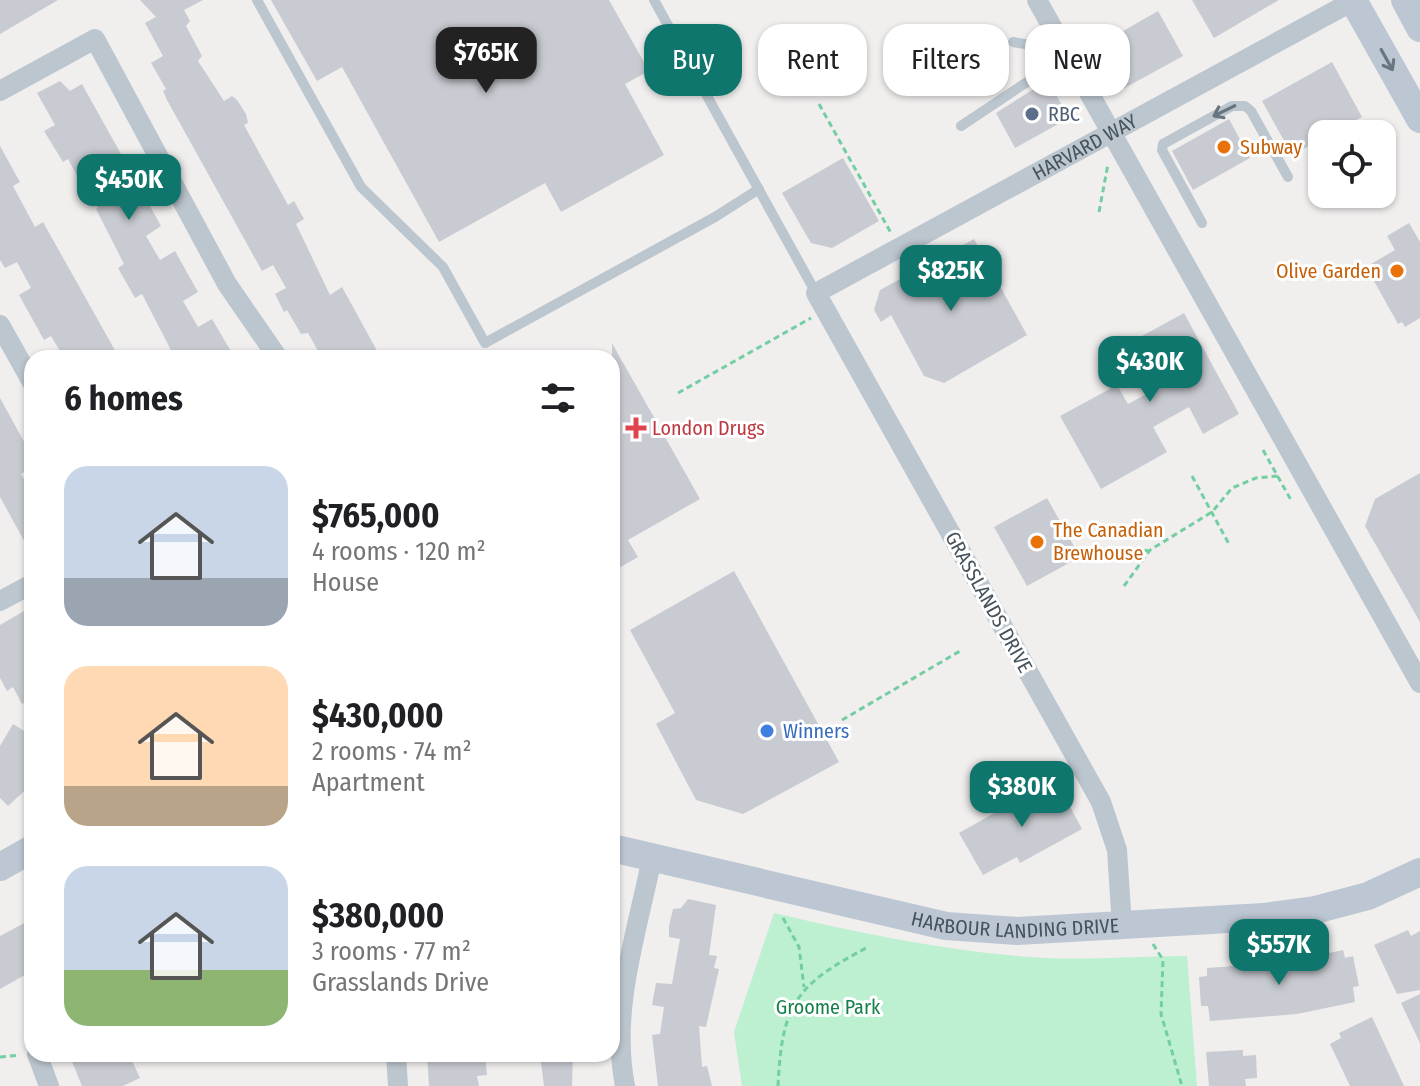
<!DOCTYPE html>
<html lang="en">
<head>
<meta charset="utf-8">
<style>
	:root { --surface:#fff; --page:#f2f2f2; --text:#202124; --muted:#757577; --accent:#0f766e }
	body { margin:0; font-family:"Fira Sans Condensed",sans-serif; background:var(--page); color:var(--text); height:100vh; display:flex; flex-direction:column; font-size:30px; white-space:nowrap }
	* { box-sizing:border-box; margin:0 }
	p { font-size:26px; color:var(--muted) }
	.icon { flex:none; width:44px; height:44px; fill:none; stroke:currentColor; stroke-width:2; stroke-linecap:round; stroke-linejoin:round }
	.map { position:relative; flex:1; overflow:hidden }
	.side { position:absolute; left:24px; top:350px; width:596px; height:712px; display:flex; flex-direction:column; background:var(--surface); border-radius:24px; box-shadow:0 2px 6px #0004 }
	.side>* { flex:none }
	.top-card { position:absolute; left:644px; top:24px; width:656px; height:72px; display:flex; gap:16px }
	.fabs { position:absolute; left:1308px; top:120px; display:grid; gap:16px }
	.fabs a { display:grid; place-items:center; width:88px; height:88px; border-radius:16px; background:var(--surface); box-shadow:0 2px 6px #0004; font-size:40px }
	.price { position:absolute; translate:-50% -68px; padding:0 18px; border-radius:16px; background:var(--accent); color:#fff; font-size:26px; line-height:52px; filter:drop-shadow(0 2px 4px #0008) }
	.price::after { content:''; position:absolute; left:50%; top:48px; width:24px; height:18px; margin-left:-12px; background:inherit; clip-path:polygon(0 0,100% 0,50% 100%) }
	.price.selected { background:#222; color:#fff }
	ul { padding:0; list-style:none }
	li { display:flex; align-items:center; gap:24px; height:200px; padding:0 40px }
	li span { display:grid; place-items:center; flex:none; width:224px; height:160px; border-radius:24px; color:#555 }
	li>.icon { margin-inline-start:auto }
	span .icon { width:96px; height:96px; fill:#fffc; stroke-width:1 }
	li b { font-size:34px }
	h2 { display:flex; justify-content:space-between; align-items:center; height:96px; padding:0 40px; font-size:34px }
	.chip { padding:0 28px; border-radius:24px; background:var(--surface); box-shadow:0 2px 6px #0004; font-size:28px; line-height:72px }
	.chip.selected { background:var(--accent); color:#fff }
	.map>svg:first-child { display:block }
	.green { fill:#bcf0d0 }
	.building { fill:#c8cbd1 }
	.lines { fill:none; stroke-linecap:round; stroke-linejoin:round }
	.path { stroke:#73cea2; stroke-width:3; stroke-dasharray:6 4; stroke-linecap:butt }
	.lane { stroke:#bcc6ce; stroke-width:10 }
	.street { stroke:#bcc6ce; stroke-width:20 }
	.secondary { stroke:#bcc7d3; stroke-width:28 }
	.oneway { stroke:#697580 }
	.oneway2 { stroke:#69757e }
	.service-dot { fill:#5c6f8a; stroke:#fff; stroke-width:3 }
	.food-dot { fill:#e8710a; stroke:#fff; stroke-width:3 }
	.health-dot { fill:#e0444e; stroke:#fff; stroke-width:3 }
	.shop-dot { fill:#3f7fe0; stroke:#fff; stroke-width:3 }
	.labels { text-anchor:middle; stroke-width:6; stroke-linejoin:round; paint-order:stroke }
	.service-label { font-size:20px; fill:#4e5e75; stroke:#fff; text-anchor:start }
	.street-label { font-size:20px; fill:#46525c; stroke:#fff }
	.food-label { font-size:20px; fill:#c56008; stroke:#fff; text-anchor:start }
	.health-label { font-size:20px; fill:#be3a42; stroke:#fff; text-anchor:start }
	.shop-label { font-size:20px; fill:#366cbe; stroke:#fff; text-anchor:start }
	.park-label { font-size:20px; fill:#157f4b; stroke:#fff }
</style>
</head>
<body>
<div class="map">
<svg width="1420" height="1086" viewBox="0 0 1420 1086">
	<rect width="100%" height="100%" fill="#f1eeee"/>
	<path class="green" d="M774 913C864 934 954 953 1046 958 1093 960 1140 956 1187 956L1197 1086H742L734 1032Z"/>
	<path class="building" d="M0 0H58L0 34Z
		M140 0H203L184 10 190 21 186 26 202 56 198 61 224 101 232 96 237 100 246 114 248 123 244 125 288 205 294 201 304 219 296 224 330 295 342 287 381 358H322L308 333 301 334 287 310 284 312 275 294 286 288 273 265 262 271 167 100 163 91 166 89 151 63 163 56 145 23 156 17Z
		M271 0H609L649 71 625 84 664 155 561 212 545 183 439 242 342 67 317 81Z
		M1192 0H1279L1214 38Z
		M1158 11 1183 56 1121 90 1097 46Z
		M1332 62 1362 117 1331 134H1322V139L1292 155 1262 101Z
		M1048 80 1069 118 1015 148 996 113Z
		M60 81 70 91 82 84 161 226 146 236 160 260 175 251 198 292 183 301 198 327 212 319 235 358H175L142 294 135 298 118 268 124 264 96 209 98 208 83 179 80 181 68 159 63 162 44 131 55 125 37 93Z
		M1229 119 1250 158 1193 190 1172 151Z
		M0 146 20 182 13 186 35 227 43 222 117 354 110 358H64L51 336 44 340 19 295 31 288 17 262 5 268 0 260Z
		M843 158 879 221 832 248 811 243 782 193Z
		M1409 223 1420 242V318L1405 327 1402 322 1398 324 1374 281 1379 278 1371 264 1395 250 1387 236Z
		M974 239 1027 335 944 383 924 376 891 315 881 322 874 310 880 290Z
		M1184 313 1239 414 1203 434 1189 407 1153 427 1167 452 1101 489 1060 416 1117 385 1128 404 1156 389 1131 342Z
		M612 343 700 499 628 540 638 557 612 572Z
		M0 398 32 456V467L21 474 32 493V555L0 497Z
		M1420 473V622L1365 526 1375 499Z
		M1047 498 1080 557 1027 586 994 527Z
		M734 571 839 762 743 814 696 800 656 724 675 713 630 630Z
		M24 611 32 625V699L22 704 13 687 7 691 0 678V625Z
		M13 724 32 736V784L8 806 0 798V746Z
		M1055 779 1082 829 1020 863 1017 857 983 875 959 833Z
		M688 899 716 905 709 955 717 956 714 968 719 969 706 1027 699 1026 702 1067 707 1066 712 1086H658L652 1035 660 1034 664 1007 652 1005 656 983 672 984 680 939 669 937V926L673 909 681 908Z
		M28 921 32 929V971L0 989V936Z
		M1408 930 1411 936 1420 931V990L1397 994 1374 945Z
		M1343 950 1345 958 1353 956 1359 986 1353 987 1355 1002 1297 1014 1210 1021 1208 1006H1201L1199 977 1207 976V968L1288 962Z
		M1420 994V1043L1401 1003Z
		M1372 1017 1404 1086H1350L1330 1044 1341 1038 1339 1033Z
		M1243 1050V1056L1256 1055 1257 1078 1245 1079 1246 1086H1209L1206 1052Z
		M69 1054H129L140 1078 123 1086H82Z
		M427 1054H485L487 1075 477 1076 479 1086H429Z
		M540 1054H573L572 1086H544Z"/>
	<g class="lines">
		<path class="path" d="M819 104 891 233
			M1099 212 1108 164
			M678 393 811 318
			M1263 450 1291 500
			M1192 476 1230 546
			M1102 554 1150 550
			M1124 586 1150 550 1212 512 1232 488 1256 478 1278 476
			M842 720 960 651
			M783 918 799 947 804 987
			M1153 944 1163 960 1161 1014 1182 1086
			M0 1057 20 1055
			M778 1086C782 1003 796 985 868 947"/>
		<path class="lane" d="M257 0 361 187 443 267 485 343 715 217 759 189
			M654 0 816 293
			M961 126 1039 74 1040 66 1030 45 1013 42
			M1202 223 1162 150 1163 144 1232 106H1245L1251 111 1288 177"/>
		<g class="street">
			<path d="M1037 0 1420 683"/>
			<path d="M0 91 95 39 227 284 278 358"/>
			<path d="M0 325 32 382"/>
			<path d="M0 601 32 584"/>
			<path id="s1" d="M1122 926 1117 850 1101 802 816 293 1353 1"/>
			<path d="M37 1054 49 1086"/>
			<path d="M396 1054 398 1086"/>
			<path d="M625 1086C610 1010 637 932 652 858"/>
		</g>
		<g class="secondary">
			<path d="M1353 0 1420 119"/>
			<path d="M1405 0 1420 28"/>
			<path id="s2" d="M612 848 946 926 1017 931 1264 917 1315 910 1368 896 1420 872"/>
			<path d="M0 867 32 849"/>
		</g>
	</g>
	<defs><path id="oneway-shaft" d="M-6 0H5M1.5-3L5.5 0L1.5 3" fill="none" stroke-width="1.6" stroke-linecap="round" stroke-linejoin="round" transform="scale(2)"/></defs>
	<use class="oneway" href="#oneway-shaft" transform="translate(1387 60) rotate(61)"/>
	<use class="oneway2" href="#oneway-shaft" transform="translate(1224 111) rotate(154)"/>
	<circle class="service-dot" cx="1032" cy="114" r="8"/>
	<g class="food-dot">
		<circle cx="1224" cy="147" r="8"/>
		<circle cx="1397" cy="271" r="8"/>
		<circle cx="1037" cy="542" r="8"/>
	</g>
	<path class="health-dot" d="M632 416h8v8h8v8h-8v8h-8v-8h-8v-8h8z"/>
	<circle class="shop-dot" cx="767" cy="731" r="8"/>
	<g class="labels">
		<g class="service-label">
			<text x="1048" y="121">RBC</text>
		</g>
		<g class="street-label">
			<text dy="7" stroke="none"><textPath href="#s1" startOffset="1016">HARVARD WAY</textPath></text>
			<text transform="translate(989 602) rotate(61)" y="7">GRASSLANDS DRIVE</text>
			<text dy="7" stroke="none"><textPath href="#s2" startOffset="412">HARBOUR LANDING DRIVE</textPath></text>
		</g>
		<g class="food-label">
			<text x="1240" y="154">Subway</text>
			<text x="1381" y="278" text-anchor="end">Olive Garden</text>
			<text x="1053" y="537">The Canadian<tspan x="1053" dy="23">Brewhouse</tspan></text>
		</g>
		<g class="health-label">
			<text x="652" y="435">London Drugs</text>
		</g>
		<g class="shop-label">
			<text x="783" y="738">Winners</text>
		</g>
		<g class="park-label">
			<text x="828" y="1014">Groome Park</text>
		</g>
	</g>
</svg>
<div class="fabs">
<a><svg class="icon" aria-label="locate" viewBox="0 0 24 24"><circle cx="12" cy="12" r="6"/><path d="M12 2v4M12 18v4M2 12h4M18 12h4"/></svg></a>
</div>
<b class="price selected" style="left:486px;top:95px">$765K</b>
<b class="price" style="left:129px;top:222px">$450K</b>
<b class="price" style="left:951px;top:313px">$825K</b>
<b class="price" style="left:1150px;top:404px">$430K</b>
<b class="price" style="left:1022px;top:829px">$380K</b>
<b class="price" style="left:1279px;top:987px">$557K</b>
<div class="top-card">
<a class="chip selected">Buy</a>
<a class="chip">Rent</a>
<a class="chip">Filters</a>
<a class="chip">New</a>
</div>
<section class="side">
<h2>6 homes<svg class="icon" aria-label="filters" viewBox="0 0 24 24"><path d="M4 7h16M4 17h16"/><circle cx="9" cy="7" r="2"/><circle cx="15" cy="17" r="2"/></svg></h2>
<ul>
<li><span style="background:linear-gradient(#c9d6e8 70%,#9aa5b1 0)"><svg class="icon" aria-label="home" viewBox="0 0 24 24"><path d="M3 11l9-7 9 7M6 9v11h12V9"/></svg></span><div><b>$765,000</b><p>4 rooms · 120 m²</p><p>House</p></div></li>
<li><span style="background:linear-gradient(#ffd9b3 75%,#b9a48a 0)"><svg class="icon" aria-label="home" viewBox="0 0 24 24"><path d="M3 11l9-7 9 7M6 9v11h12V9"/></svg></span><div><b>$430,000</b><p>2 rooms · 74 m²</p><p>Apartment</p></div></li>
<li><span style="background:linear-gradient(#c9d6e8 65%,#8fb573 0)"><svg class="icon" aria-label="home" viewBox="0 0 24 24"><path d="M3 11l9-7 9 7M6 9v11h12V9"/></svg></span><div><b>$380,000</b><p>3 rooms · 77 m²</p><p>Grasslands Drive</p></div></li>
</ul>
</section>
</div>
</body>
</html>
